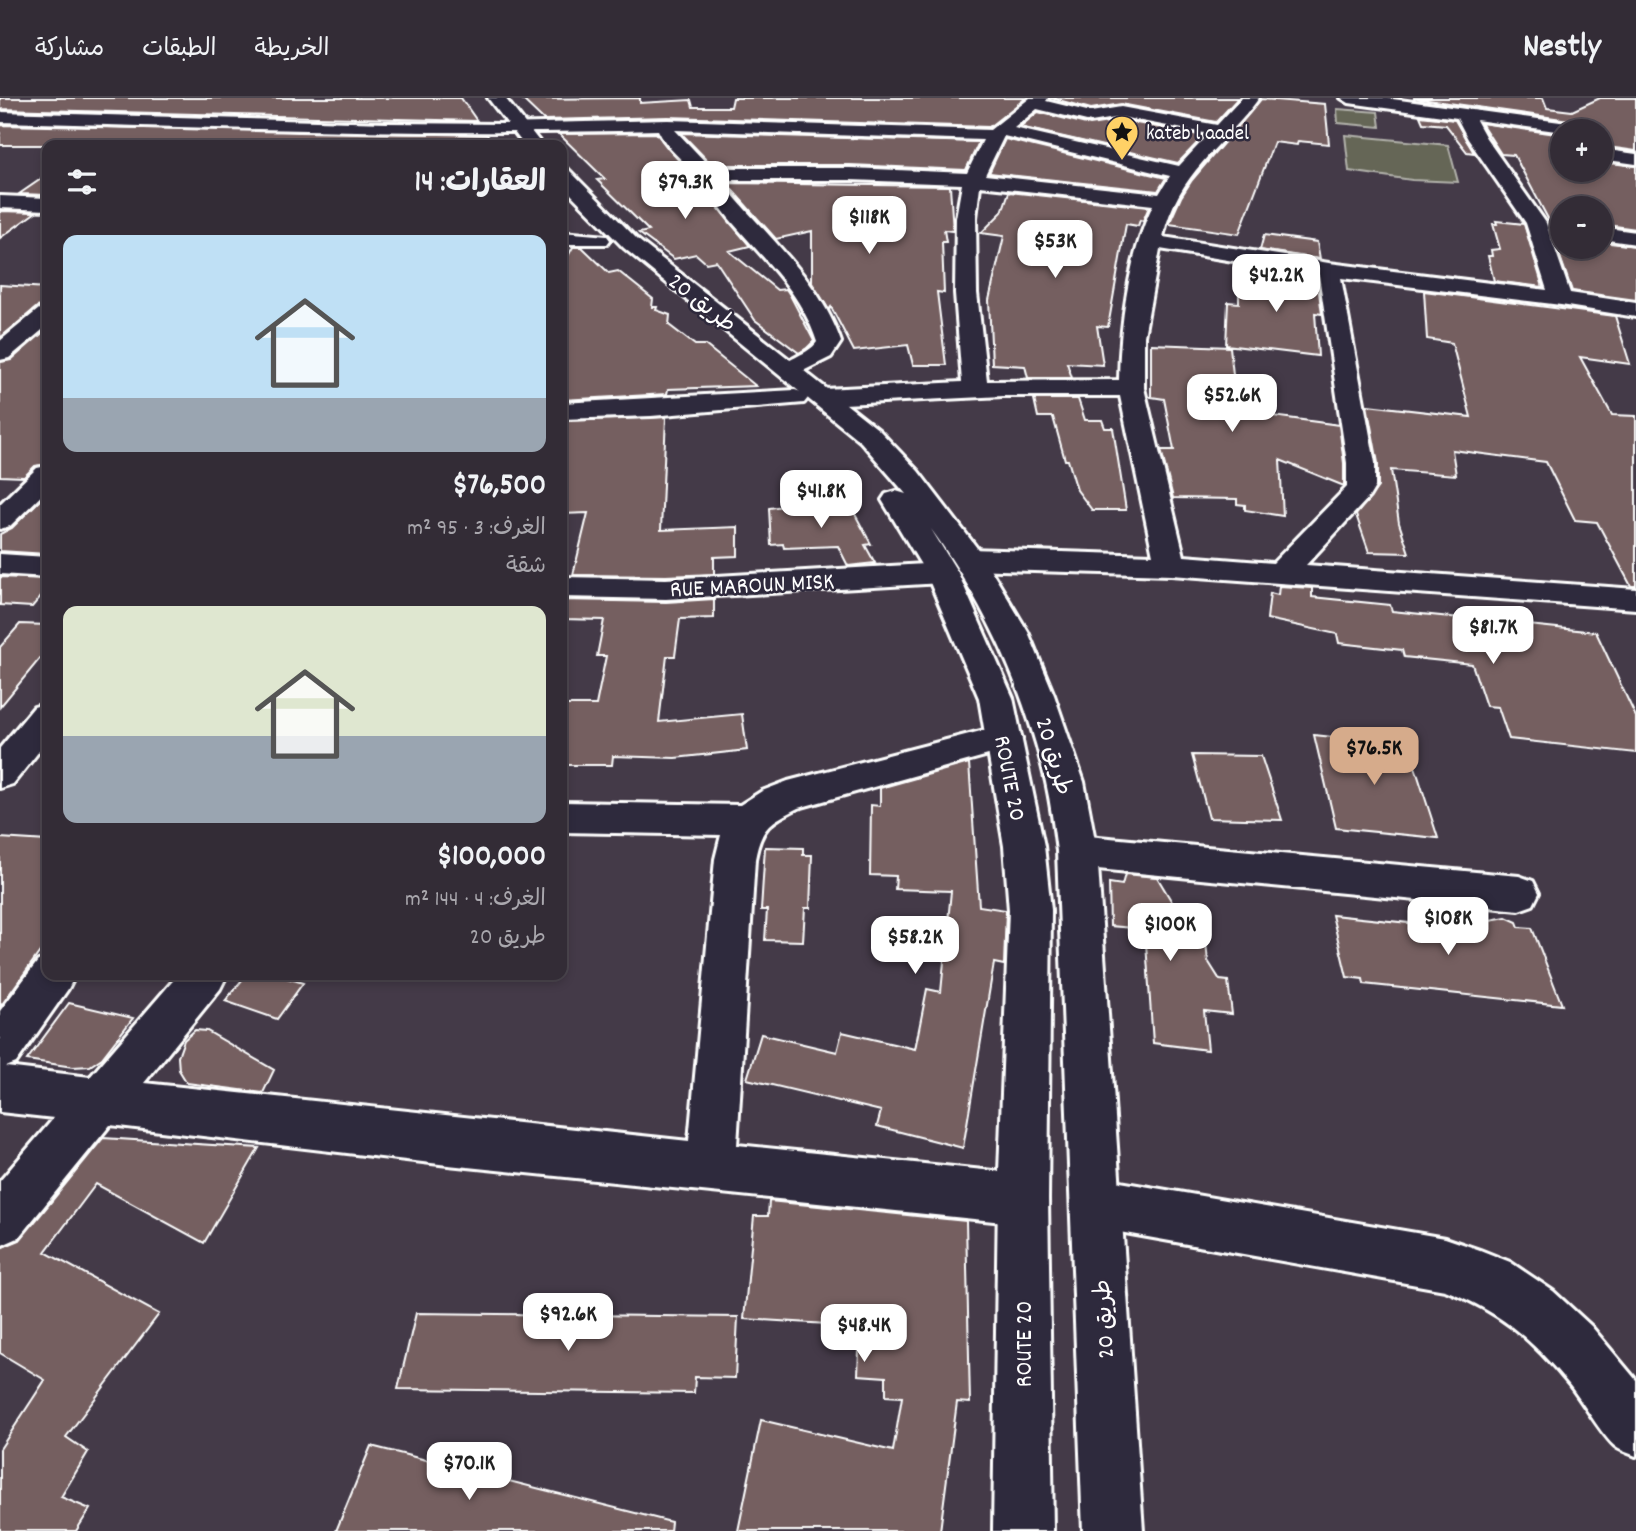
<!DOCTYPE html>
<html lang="ar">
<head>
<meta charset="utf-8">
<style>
	:root { --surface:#332c36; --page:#3e3842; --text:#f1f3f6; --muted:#a9a7ad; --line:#4e4851; --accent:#d6ab8b }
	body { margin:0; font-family:Dekko,"Playpen Sans Arabic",sans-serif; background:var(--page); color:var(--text); direction:rtl; height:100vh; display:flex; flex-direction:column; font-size:26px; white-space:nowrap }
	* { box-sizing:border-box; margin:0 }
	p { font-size:23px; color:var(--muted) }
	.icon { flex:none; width:38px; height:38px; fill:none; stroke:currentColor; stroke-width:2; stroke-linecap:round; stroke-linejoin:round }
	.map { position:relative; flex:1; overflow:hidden; direction:ltr }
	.sheet { position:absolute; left:42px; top:42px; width:525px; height:840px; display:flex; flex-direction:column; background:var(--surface); border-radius:14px; box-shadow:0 4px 10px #0003,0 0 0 2px var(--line); direction:rtl }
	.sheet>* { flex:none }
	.tools { position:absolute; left:1550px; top:21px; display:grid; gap:14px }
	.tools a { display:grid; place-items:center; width:63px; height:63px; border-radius:50%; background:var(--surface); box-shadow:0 4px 10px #0003,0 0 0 2px var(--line); font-size:35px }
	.price { position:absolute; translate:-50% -60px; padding:0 16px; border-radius:14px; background:#fff; color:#222; font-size:23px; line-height:46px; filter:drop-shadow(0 2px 4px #0008) }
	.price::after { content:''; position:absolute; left:50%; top:42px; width:21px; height:16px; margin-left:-10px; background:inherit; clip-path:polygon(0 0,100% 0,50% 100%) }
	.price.selected { background:var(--accent); color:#111 }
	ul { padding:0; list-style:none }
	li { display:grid; align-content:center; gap:14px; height:371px; padding:0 21px }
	li span { display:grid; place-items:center; height:217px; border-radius:14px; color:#555 }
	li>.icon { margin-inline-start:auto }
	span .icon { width:126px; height:126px; fill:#fffc; stroke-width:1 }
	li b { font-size:30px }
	h2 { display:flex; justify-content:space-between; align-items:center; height:84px; padding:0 21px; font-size:30px }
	header { display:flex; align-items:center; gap:42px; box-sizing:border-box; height:98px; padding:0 35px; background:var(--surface); border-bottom:2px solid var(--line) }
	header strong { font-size:33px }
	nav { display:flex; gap:38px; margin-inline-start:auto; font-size:24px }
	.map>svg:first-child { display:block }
	.green { fill:#656657; stroke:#b2b2ab; stroke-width:2 }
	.building { fill:#745f61; stroke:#fff; stroke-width:2 }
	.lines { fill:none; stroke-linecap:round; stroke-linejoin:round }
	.minor-casing { stroke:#fff; stroke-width:6 }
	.major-casing { stroke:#fff; stroke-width:6 }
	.minor { fill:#2f2a3d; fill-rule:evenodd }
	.major { fill:#2f2a3d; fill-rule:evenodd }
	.labels { text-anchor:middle; stroke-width:5; stroke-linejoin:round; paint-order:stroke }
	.far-poi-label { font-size:21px; fill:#fff; stroke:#2f2a3d; text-anchor:start }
	.street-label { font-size:24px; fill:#fff; stroke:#2f2a3d }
</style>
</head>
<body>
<header>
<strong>Nestly</strong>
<nav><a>الخريطة</a><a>الطبقات</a><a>مشاركة</a></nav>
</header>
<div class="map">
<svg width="1636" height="1433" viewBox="0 0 1636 1433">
	<rect width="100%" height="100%" fill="#443a48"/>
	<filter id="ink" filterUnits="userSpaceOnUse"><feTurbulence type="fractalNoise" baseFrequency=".0143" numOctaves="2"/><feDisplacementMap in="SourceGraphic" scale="14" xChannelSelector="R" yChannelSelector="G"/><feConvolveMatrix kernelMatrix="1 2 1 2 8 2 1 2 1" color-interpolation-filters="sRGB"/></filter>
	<g filter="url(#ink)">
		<path class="green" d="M1337 11 1378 14 1380 29 1338 25Z
			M1345 37 1448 47 1458 84 1412 82 1349 73Z"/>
		<path class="building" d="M0 0H461L477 23 0 11Z
			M640 0V5L691 2 693 9H731L733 0H1026L989 29 668 19 544 22 522 1Z
			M1051 0H1238L1216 24 1121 6 1091 11Z
			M1413 0H1543L1547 10 1572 13 1600 0H1636V53L1601 48 1603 33 1597 26Z
			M1261 1 1325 6 1329 46 1298 43 1297 47 1274 44 1239 136 1169 126 1181 99 1192 82Z
			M1038 14 1090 27 1121 22 1204 38 1178 65 1020 29Z
			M1420 18 1455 22 1474 55 1467 54 1446 27 1423 25Z
			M1481 25 1563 37V72H1601V64L1636 68V131L1601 126V110H1563V149H1601V144L1636 148V202L1572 193 1550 130H1553L1514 57 1501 56Z
			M0 27 487 37 494 47H0Z
			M656 35 750 148 729 153 777 192 786 191 790 197 814 243 807 250 799 255 755 222 716 163 706 165 696 156 674 161 639 135 649 133 597 82 605 81 559 36Z
			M681 35 979 44 966 72 850 67H712Z
			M1005 41 1166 80 1158 93 989 75Z
			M47 77V97L19 96Z
			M726 85 950 88 953 133 944 132 946 144H942L944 195 937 194 946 267H913L908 247 854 253 831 209 829 212 812 185V133L776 141Z
			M1009 94 1149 109 1143 123 1140 122 1138 128 1126 126 1108 229 1097 228 1103 267 1067 265 1072 280H1028L1025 268 992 266 989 202 1004 138 981 135 1002 114Z
			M0 113 36 114 0 140Z
			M1496 123 1524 126 1543 189 1494 183 1488 158H1492L1491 152 1500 151 1493 126H1497Z
			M1264 137 1317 144 1320 161 1260 152Z
			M573 149H582L609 175 618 173 653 201 652 209H657L656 212 670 217 669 227 695 247H705L756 288 668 291 667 296 562 302V169Z
			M1255 169 1317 179 1322 216 1315 215 1318 258 1226 247 1228 204 1239 205V195L1247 196Z
			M0 187 47 190V207L37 209 0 240Z
			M1424 193 1615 218 1630 266 1580 259 1612 317 1636 318V488H1631L1597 424 1575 422 1546 364 1452 352 1456 377 1391 372 1399 425 1409 455 1369 454 1356 417 1378 389V365L1367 307 1471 319 1452 245 1427 241Z
			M47 231V366L35 368 24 379 0 378V264L11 262Z
			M1151 246 1230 249 1237 313 1339 327 1344 365V388L1280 362 1283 418 1245 412V407L1237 406V401L1173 400 1161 352H1174L1164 301 1151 299Z
			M1034 301H1078L1085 322H1102L1105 330H1113L1126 412H1092L1077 392 1068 362H1065L1053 319H1038Z
			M666 319 661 432 738 429V458L714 459V476L666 478 573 477 588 415 562 416V323Z
			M47 395V456L0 453V436L12 430Z
			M805 405V412L849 405 871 446 865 447 875 465 848 468 838 448 784 450 783 446 771 447 769 410Z
			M0 479 47 481V491L32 509 0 507Z
			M1279 488 1312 490V499L1390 507 1392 513 1596 534 1636 619V655L1509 641 1498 609 1486 608 1472 566 1404 559 1402 552 1339 545 1337 536 1267 521 1270 495 1278 497Z
			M714 501V520L680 521 675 558H667L659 624 742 616 747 652 675 660 613 658 612 667H562V607H596L606 558H597L604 522 562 521V502L666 504Z
			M20 526 47 527V552L0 609V549Z
			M1314 637 1408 647 1438 740 1336 730Z
			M1192 657 1261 658 1282 722 1209 720Z
			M969 665 979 808 1006 812 1004 867 994 865 963 1050 877 1028 881 1013 747 981 761 936 837 954 842 934 915 951 927 891 941 894 951 793 895 791 896 778 870 777 871 707 880 708V690Z
			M0 740 47 743V844L0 909Z
			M765 749 803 750V757H812L810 810H805L803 843 765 842 767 812H761Z
			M1125 776 1157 779 1196 844 1206 845 1208 863 1220 882 1228 883 1232 916 1204 913 1208 952 1153 945 1145 831 1110 828 1109 785 1122 787Z
			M1443 812 1481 815 1484 823 1506 819 1517 824 1519 829 1532 830 1562 907 1364 886 1363 881 1347 879 1332 817 1438 828 1436 820 1446 821Z
			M246 877H277L303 885 277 921 225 903Z
			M69 905 133 920 102 960 90 968 73 969 27 962Z
			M195 932 207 933 274 972 263 995 187 985 179 972 178 959 184 942Z
			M103 1040 259 1050 204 1145 96 1086 45 1154 159 1216 66 1339 88 1354 61 1399 90 1411 76 1433H0V1351L45 1282 0 1255V1150L20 1142Z
			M769 1103 966 1123 970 1305 957 1304 940 1433H738L761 1322 893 1353 902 1299 886 1298V1279L858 1277 860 1228 744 1221 754 1118H768Z
			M416 1215 738 1219 735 1280 695 1279 694 1295 398 1291Z
			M371 1348 671 1424 670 1433H336Z"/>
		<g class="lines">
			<defs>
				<path id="minor" d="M1030 0H1048L1046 3 1091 14 1121 9 1217 27 1242 0H1259C1224 48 1176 76 1163 139L1329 165 1547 192 1526 125 1468 41 1457 20 1349 5 1341 0H1385L1597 29 1600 33 1563 34 1476 22 1486 40 1546 125 1570 195 1636 205V219L1561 207 1341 180 1375 365V389L1369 399 1306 467 1636 491V511L1171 477 969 471 958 468 954 461 958 454 969 451 1153 457 1120 298H1003L824 307 815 304 811 299 815 294 824 291 962 284 955 195 956 120 962 86 850 82H720C761 133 820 181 841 244L831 259 791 279 782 277 779 272C788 259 808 257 817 244 802 196 765 162 733 125 720 110 710 92 697 77 683 62 667 51 658 32 438 38 219 30 0 24V14L386 25 502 26 668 22 990 32ZM1037 11 1091 24 1121 19 1209 36 1179 68 1014 30ZM675 32 983 42 967 75 850 70H711ZM1004 38 1170 78 1159 96 985 77ZM980 88 1153 107C1129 156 1120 228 1119 282L987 283 977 195 976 120ZM1160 151 1319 177 1347 365V389L1273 465 1184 458 1144 290V238Z
					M1601 51 1636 56V66L1601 61Z
					M0 98 47 100V112L0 110Z
					M1601 129 1636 134V146L1601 141Z
					M562 134 607 138 610 142 607 146H562Z
					M47 209V228L9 260 0 262V243L39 211Z
					M795 292 804 295 808 300 804 305 651 318 562 321V305Z
					M47 368V392L10 428 0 431V406L37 370Z
					M0 456 47 459V479L0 476Z
					M942 465 953 468 958 475 953 482 942 485 666 501 562 499V479L666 481Z
					M47 605V643L13 686 0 690V650L34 609Z
					M1004 627 1017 631 1022 640 1017 649 798 710C770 724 761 729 755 761L737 1047 1023 1076 1041 1083 1048 1101 1041 1119 1023 1126 448 1067 110 1027 18 1140 0 1148V1083L54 1020 0 1014V913L38 863 47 860V877H75L68 891 16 965 6 969 90 979 178 877H227L220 891 144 985 689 1043 715 761 721 737 562 734V704L740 707 762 693 788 683Z
					M1077 737 1519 778 1533 783 1539 795 1533 807 1519 812 1077 769 1063 764 1057 753 1063 742Z
					M1097 1080 1445 1140 1480 1152 1510 1164 1553 1193 1591 1228 1636 1282V1358C1630 1355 1621 1353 1616 1349 1604 1341 1580 1299 1568 1285 1531 1240 1499 1213 1445 1192L1097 1130 1079 1123 1072 1105 1079 1087Z"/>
				<path id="major" d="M488 0H505L542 47H524Z
					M562 70 569 72 638 142 879 332 918 373 980 454 1028 534 1054 597 1084 684 1097 753 1143 1433H1083L1057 753C1054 730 1051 706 1046 684 1025 592 986 507 931 431L958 475 1013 600 1044 748 1051 812 1048 1101 1053 1433H993L998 1101 1009 812 1004 748 979 600 926 475 882 402 886 396 896 393 906 396 861 344 624 150 562 87Z"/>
			</defs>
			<use href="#minor" class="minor-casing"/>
			<use href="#major" class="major-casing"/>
			<use href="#minor" class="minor"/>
			<use href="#major" class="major"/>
		</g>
	</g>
	<defs>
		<symbol id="sight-pin" viewBox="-11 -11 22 30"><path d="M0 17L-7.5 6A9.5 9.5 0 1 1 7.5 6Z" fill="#ffd166" stroke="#2f2a3d"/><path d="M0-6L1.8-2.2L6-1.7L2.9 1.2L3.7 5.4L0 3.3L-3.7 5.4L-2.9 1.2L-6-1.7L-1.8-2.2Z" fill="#111"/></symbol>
	</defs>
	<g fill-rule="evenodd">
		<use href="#sight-pin" x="1103" y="15" width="38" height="52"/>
	</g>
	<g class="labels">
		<g class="far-poi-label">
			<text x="1146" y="41">kateb l aadel</text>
		</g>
		<g class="street-label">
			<text transform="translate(703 204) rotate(39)" y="8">طريق 20</text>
			<text transform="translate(752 486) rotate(-3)" y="8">RUE MAROUN MISK</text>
			<text transform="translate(1055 658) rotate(74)" y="8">طريق 20</text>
			<text transform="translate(1011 680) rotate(79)" y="8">ROUTE 20</text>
			<text transform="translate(1103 1221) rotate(-93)" y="8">طريق 20</text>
			<text transform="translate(1023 1246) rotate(-90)" y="8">ROUTE 20</text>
		</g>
	</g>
</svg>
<div class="tools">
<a>+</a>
<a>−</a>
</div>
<b class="price" style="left:685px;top:123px">$79.3K</b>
<b class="price" style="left:869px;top:158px">$118K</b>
<b class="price" style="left:1055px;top:182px">$53K</b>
<b class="price" style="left:1276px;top:216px">$42.2K</b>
<b class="price" style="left:1232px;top:336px">$52.6K</b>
<b class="price" style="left:821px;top:432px">$41.8K</b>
<b class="price" style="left:1493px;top:568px">$81.7K</b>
<b class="price selected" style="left:1374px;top:689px">$76.5K</b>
<b class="price" style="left:1448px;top:859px">$108K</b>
<b class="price" style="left:1170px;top:865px">$100K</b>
<b class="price" style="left:915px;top:878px">$58.2K</b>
<b class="price" style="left:568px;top:1255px">$92.6K</b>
<b class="price" style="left:864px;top:1266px">$48.4K</b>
<b class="price" style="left:469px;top:1404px">$70.1K</b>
<section class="sheet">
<h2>العقارات: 14<svg class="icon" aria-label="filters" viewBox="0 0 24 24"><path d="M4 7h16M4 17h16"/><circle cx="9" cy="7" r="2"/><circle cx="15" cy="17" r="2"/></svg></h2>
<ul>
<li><span style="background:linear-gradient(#bfe0f5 75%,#9aa5b1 0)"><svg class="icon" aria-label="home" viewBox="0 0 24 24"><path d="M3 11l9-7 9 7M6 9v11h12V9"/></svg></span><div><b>$76,500</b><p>الغرف: 3 · 95 m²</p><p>شقة</p></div></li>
<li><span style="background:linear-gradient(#dfe7d0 60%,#9aa5b1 0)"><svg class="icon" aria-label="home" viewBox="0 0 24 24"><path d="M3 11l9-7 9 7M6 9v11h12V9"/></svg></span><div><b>$100,000</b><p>الغرف: 4 · 144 m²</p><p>طريق 20</p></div></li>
</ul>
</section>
</div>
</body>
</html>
